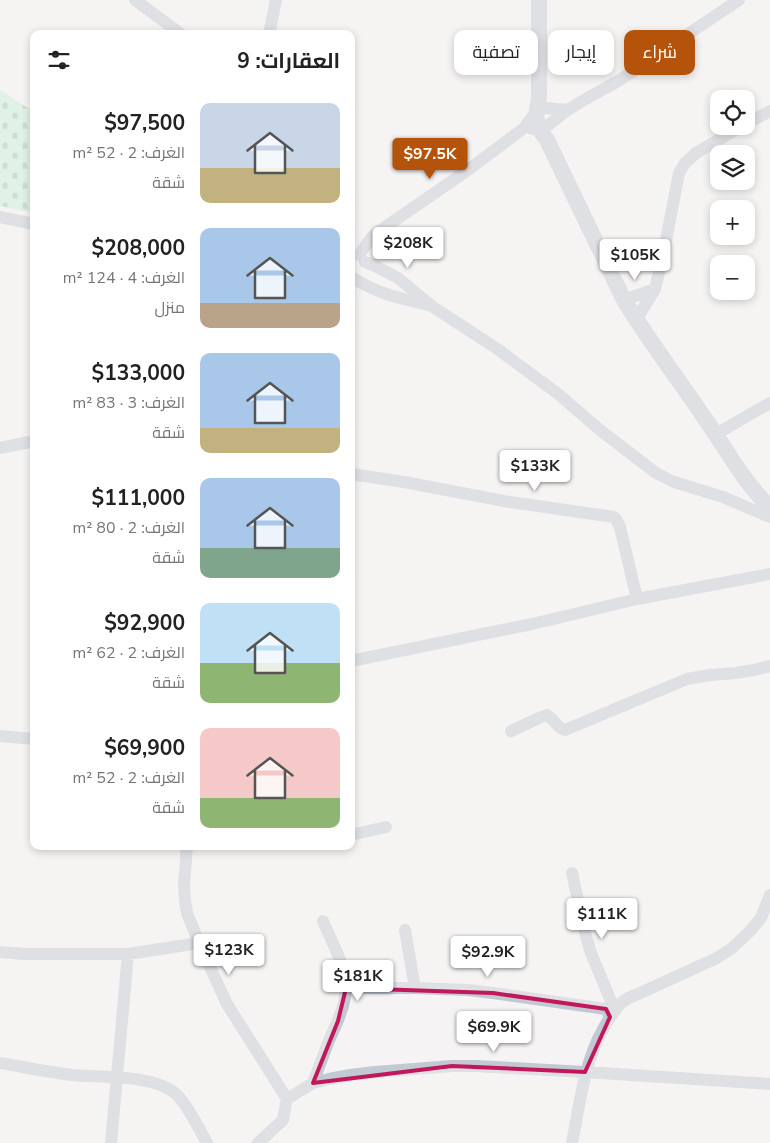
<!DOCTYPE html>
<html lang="ar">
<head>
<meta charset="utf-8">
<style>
	:root { --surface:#fff; --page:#f6f6f6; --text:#222; --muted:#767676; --accent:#b45309 }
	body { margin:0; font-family:"Nunito Sans",Cairo,sans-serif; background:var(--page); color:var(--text); direction:rtl; height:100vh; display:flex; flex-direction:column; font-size:19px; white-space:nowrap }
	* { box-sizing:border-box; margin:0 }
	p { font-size:16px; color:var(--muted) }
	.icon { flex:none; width:28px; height:28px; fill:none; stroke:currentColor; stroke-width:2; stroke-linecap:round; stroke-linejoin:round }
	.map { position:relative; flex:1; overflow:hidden; direction:ltr }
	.details { position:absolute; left:30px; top:30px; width:325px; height:820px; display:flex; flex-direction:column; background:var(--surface); border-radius:10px; box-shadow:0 2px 8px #0003; direction:rtl }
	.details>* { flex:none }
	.top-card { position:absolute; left:370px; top:30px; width:325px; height:45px; direction:rtl; display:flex; gap:10px }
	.buttons { position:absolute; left:710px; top:90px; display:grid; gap:10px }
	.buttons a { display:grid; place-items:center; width:45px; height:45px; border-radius:10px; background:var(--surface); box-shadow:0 2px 8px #0003; font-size:25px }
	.price { position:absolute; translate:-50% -42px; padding:0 11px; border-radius:5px; background:#fff; color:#222; font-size:16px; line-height:32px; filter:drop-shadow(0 1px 2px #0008) }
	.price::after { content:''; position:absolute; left:50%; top:30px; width:15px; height:11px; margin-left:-8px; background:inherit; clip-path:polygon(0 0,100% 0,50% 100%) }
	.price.selected { background:var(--accent); color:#fff }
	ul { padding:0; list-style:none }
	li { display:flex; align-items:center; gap:15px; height:125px; padding:0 15px }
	li span { display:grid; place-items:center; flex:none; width:140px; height:100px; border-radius:10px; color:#555 }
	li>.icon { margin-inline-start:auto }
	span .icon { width:60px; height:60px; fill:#fffc; stroke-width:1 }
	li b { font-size:21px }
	h2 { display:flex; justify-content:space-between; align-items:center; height:60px; padding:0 15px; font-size:21px }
	.pill { padding:0 18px; border-radius:10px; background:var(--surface); box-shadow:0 2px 8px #0003; font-size:18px; line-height:45px }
	.pill.selected { background:var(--accent); color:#fff }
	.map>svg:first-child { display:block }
	.cemetery { fill:url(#cemetery-stones) }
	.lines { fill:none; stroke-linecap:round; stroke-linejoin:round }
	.minor { stroke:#c1cad2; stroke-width:12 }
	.tertiary { stroke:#c1cad2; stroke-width:16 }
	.marked { fill:none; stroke:#c2185b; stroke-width:4; stroke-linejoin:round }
</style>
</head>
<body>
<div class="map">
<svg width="770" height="1143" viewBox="0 0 770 1143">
	<defs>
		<pattern id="cemetery-stones" width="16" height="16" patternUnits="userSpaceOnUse" patternTransform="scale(1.25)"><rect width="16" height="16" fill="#c3f1d5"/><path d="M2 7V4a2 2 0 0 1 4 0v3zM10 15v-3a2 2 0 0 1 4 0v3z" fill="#a0c6b0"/></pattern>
	</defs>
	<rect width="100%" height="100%" fill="#f5f3f3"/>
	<path class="cemetery" d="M0 90 34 112V213L0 206Z"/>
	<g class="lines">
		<path class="minor" d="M135 0 181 34
			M269 34 276 0
			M746 124 770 111
			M532 129C549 130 555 118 568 110 584 99 601 91 618 81 658 55 698 27 739 0
			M0 217 34 224
			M359 255 371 238 378 232 468 170 524 128 537 110 545 108 568 110
			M365 262 375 266 398 278 433 307 496 348 557 393 600 430 656 473 674 482 723 497 770 517
			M353 278C378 294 399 298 428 305
			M624 300 655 289
			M636 320 655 289 663 256 679 173 685 163 696 153 742 126
			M716 434 770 403
			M0 448 34 441
			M351 474 404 482 510 502 614 517 616 519 620 527 637 599
			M351 661 532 624 637 599 770 574
			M511 731 539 718 547 715C555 720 556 727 565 730L687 679 710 675 736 673 754 670 770 666
			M0 736 34 739
			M351 835 386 827
			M187 846 184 885 185 901 187 913 199 943 227 1004 287 1099
			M572 873 586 936 591 953 615 1011
			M405 930 415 988
			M0 952 25 954H128L199 943
			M346 988H415L468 990 493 993 606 1009 610 1017
			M0 1063C24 1067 48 1072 72 1075 102 1078 153 1074 176 1094 188 1105 199 1129 207 1143
			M313 1083C318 1070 323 1056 328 1043 337 1022 350 999 345 975 341 958 330 938 323 921
			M111 1143 128 954
			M258 1143 283 1120 287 1099 313 1083 329 1079 350 1075 375 1072 452 1066H476L585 1072 770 1084
			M572 1143C581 1098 585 1050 614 1012 617 1009 618 1006 621 1003 626 999 632 996 638 994L717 958 732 948 749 932 761 918 770 895"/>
		<path class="tertiary" d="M539 0V97L536 117 539 129 547 140 624 300C649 341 679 380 706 420 727 450 744 483 770 507"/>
	</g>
	<path d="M0 0H770V1143H0ZM346 988 493 993 606 1009 610 1017 585 1072 452 1066 313 1083 338 1021Z" fill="#f5f3f3" fill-opacity=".55" fill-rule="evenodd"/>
	<path class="marked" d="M346 988 493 993 606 1009 610 1017 585 1072 452 1066 313 1083 338 1021Z"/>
</svg>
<div class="buttons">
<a><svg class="icon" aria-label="locate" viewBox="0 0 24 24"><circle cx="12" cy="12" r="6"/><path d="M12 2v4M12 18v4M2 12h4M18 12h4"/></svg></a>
<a><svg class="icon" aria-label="layers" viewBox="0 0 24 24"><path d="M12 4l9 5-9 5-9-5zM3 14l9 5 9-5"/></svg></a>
<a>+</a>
<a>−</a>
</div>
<b class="price selected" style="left:430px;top:180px">$97.5K</b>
<b class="price" style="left:408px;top:269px">$208K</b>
<b class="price" style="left:635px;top:281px">$105K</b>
<b class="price" style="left:535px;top:492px">$133K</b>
<b class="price" style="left:602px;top:940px">$111K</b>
<b class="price" style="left:229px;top:976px">$123K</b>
<b class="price" style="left:488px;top:978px">$92.9K</b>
<b class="price" style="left:358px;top:1002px">$181K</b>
<b class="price" style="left:494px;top:1053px">$69.9K</b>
<div class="top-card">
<a class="pill selected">شراء</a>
<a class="pill">إيجار</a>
<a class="pill">تصفية</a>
</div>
<section class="details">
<h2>العقارات: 9<svg class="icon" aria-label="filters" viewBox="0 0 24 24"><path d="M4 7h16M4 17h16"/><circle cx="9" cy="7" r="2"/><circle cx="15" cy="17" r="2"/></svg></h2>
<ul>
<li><span style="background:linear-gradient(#c9d6e8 65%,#c2b280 0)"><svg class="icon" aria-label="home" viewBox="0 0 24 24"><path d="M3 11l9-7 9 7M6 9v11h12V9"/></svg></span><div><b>$97,500</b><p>الغرف: 2 · 52 m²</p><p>شقة</p></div></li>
<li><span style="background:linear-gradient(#a9c7e8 75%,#b9a48a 0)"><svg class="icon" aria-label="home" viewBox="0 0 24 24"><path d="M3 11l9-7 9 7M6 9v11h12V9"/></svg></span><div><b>$208,000</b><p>الغرف: 4 · 124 m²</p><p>منزل</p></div></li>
<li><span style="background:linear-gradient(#a9c7e8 75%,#c2b280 0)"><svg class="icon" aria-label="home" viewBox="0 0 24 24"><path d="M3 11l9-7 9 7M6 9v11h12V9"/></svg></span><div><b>$133,000</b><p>الغرف: 3 · 83 m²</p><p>شقة</p></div></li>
<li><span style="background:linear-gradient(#a9c7e8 70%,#7fa58c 0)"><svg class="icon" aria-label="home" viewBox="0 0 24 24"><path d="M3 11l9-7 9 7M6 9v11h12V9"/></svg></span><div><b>$111,000</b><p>الغرف: 2 · 80 m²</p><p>شقة</p></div></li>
<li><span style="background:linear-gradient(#bfe0f5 60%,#8fb573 0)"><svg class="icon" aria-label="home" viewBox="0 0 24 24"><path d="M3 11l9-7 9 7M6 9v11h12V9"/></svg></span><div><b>$92,900</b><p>الغرف: 2 · 62 m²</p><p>شقة</p></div></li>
<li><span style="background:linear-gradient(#f6c9c9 70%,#8fb573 0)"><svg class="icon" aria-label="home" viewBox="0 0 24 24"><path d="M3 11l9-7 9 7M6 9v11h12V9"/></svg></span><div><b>$69,900</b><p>الغرف: 2 · 52 m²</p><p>شقة</p></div></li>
</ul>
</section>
</div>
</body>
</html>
